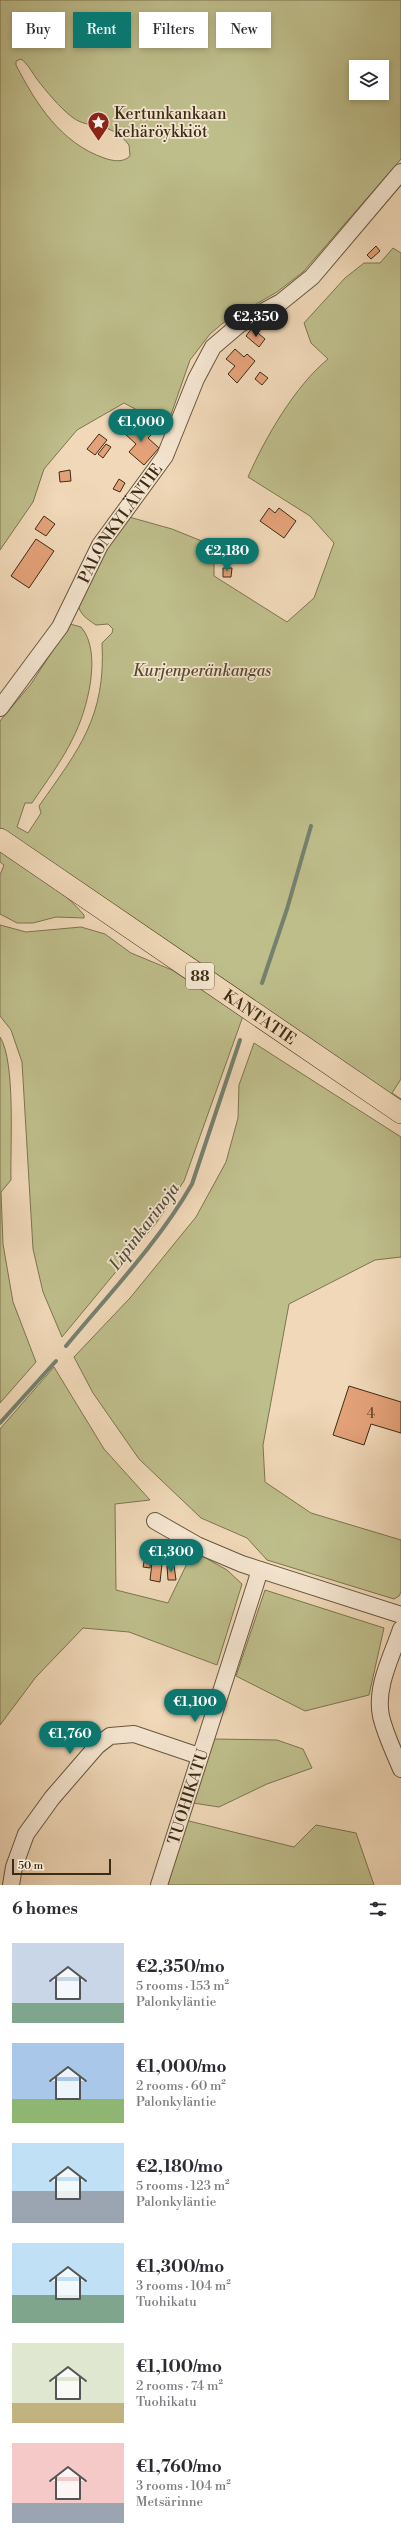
<!DOCTYPE html>
<html lang="en">
<head>
<meta charset="utf-8">
<style>
	:root { --surface:#fff; --page:#f2f2f3; --text:#2b2b33; --muted:#7c7c81; --accent:#0f766e }
	body { margin:0; font-family:"Libre Bodoni",serif; background:var(--page); color:var(--text); height:100vh; display:flex; flex-direction:column; font-size:15px; white-space:nowrap }
	* { box-sizing:border-box; margin:0 }
	p { font-size:13px; color:var(--muted) }
	.icon { flex:none; width:22px; height:22px; fill:none; stroke:currentColor; stroke-width:2; stroke-linecap:round; stroke-linejoin:round }
	.map { position:relative; height:1885px; overflow:hidden }
	.sheet { display:flex; flex-direction:column; background:var(--surface); flex:1 }
	.sheet>* { flex:none }
	.hud { position:absolute; left:12px; top:12px; width:377px; height:36px; display:flex; gap:8px }
	.tools { position:absolute; left:349px; top:60px; display:grid; gap:8px }
	.tools a { display:grid; place-items:center; width:40px; height:40px; border-radius:0px; background:var(--surface); box-shadow:0 2px 6px #0003; font-size:20px }
	.scale { position:absolute; left:12px; bottom:10px; width:99px; box-sizing:border-box; padding-left:4px; border:2px solid #3c2c16; border-top:0; font-size:11px; line-height:14px; white-space:nowrap; color:#3c2c16; -webkit-text-stroke:3px #f5e6d1; paint-order:stroke }
	.price { position:absolute; translate:-50% -34px; padding:0 9px; border-radius:14px; background:var(--accent); color:#fff; font-size:13px; line-height:26px; filter:drop-shadow(0 1px 2px #0008) }
	.price::after { content:''; position:absolute; left:50%; top:24px; width:12px; height:9px; margin-left:-6px; background:inherit; clip-path:polygon(0 0,100% 0,50% 100%) }
	.price.selected { background:#222; color:#fff }
	ul { padding:0; list-style:none }
	li { display:flex; align-items:center; gap:12px; height:100px; padding:0 12px }
	li span { display:grid; place-items:center; flex:none; width:112px; height:80px; border-radius:0px; color:#555 }
	li>.icon { margin-inline-start:auto }
	span .icon { width:48px; height:48px; fill:#fffc; stroke-width:1 }
	li b { font-size:17px }
	h2 { display:flex; justify-content:space-between; align-items:center; height:48px; padding:0 12px; font-size:17px }
	.pill { padding:0 14px; border-radius:0px; background:var(--surface); box-shadow:0 2px 6px #0003; font-size:14px; line-height:36px }
	.pill.selected { background:var(--accent); color:#fff }
	.map>svg:first-child { display:block }
	.green { fill:#bebe8b; stroke:#7d7550; fill-rule:evenodd }
	.lines { fill:none; stroke-linecap:round; stroke-linejoin:round }
	.stream { stroke:#75816f; stroke-width:4 }
	.building { fill:#e4a279; stroke:#3c2c16 }
	.minor-casing { stroke:#69573e; stroke-width:18 }
	.major-casing { stroke:#3c2c16; stroke-width:22 }
	.minor { stroke:#f5e6d1; stroke-width:16 }
	.major { stroke:#f0d8b8; stroke-width:21 }
	.labels { text-anchor:middle; stroke-width:3.5; stroke-linejoin:round; paint-order:stroke }
	.number-label { font-size:14px; fill:#664a2f }
	.shield { fill:#f5e6d1; stroke:#74644e; stroke-width:1 }
	.shield-label { font-size:15px; font-weight:bold; fill:#3c2c16 }
	.poi-label { font-size:16px; fill:#3c2c16; stroke:#f5e6d1; text-anchor:start }
	.street-label { font-size:16px; fill:#3c2c16; stroke:#f5e6d1 }
	.park-label { font-size:16px; font-style:italic; fill:#56492d; stroke:#f5e6d1 }
	.water-label { font-size:17px; font-style:italic; fill:#54503b; stroke:#f5e6d1 }
</style>
</head>
<body>
<div class="map">
<svg width="401" height="1885" viewBox="0 0 401 1885">
	<rect width="100%" height="100%" fill="#f0d8b8"/>
	<filter id="stains"><feTurbulence type="fractalNoise" baseFrequency=".005" numOctaves="4"/><feColorMatrix values="0 0 0 0 .2 0 0 0 0 .09 0 0 0 0 .02 0 0 0 .5 -.17"/></filter>
	<radialGradient id="worn" r=".72"><stop offset=".6" stop-color="#630" stop-opacity="0"/><stop offset="1" stop-color="#630" stop-opacity=".3"/></radialGradient>
	<path class="green" d="M0 0H401V159L303 272 277 292 223 323 210 334 190 360 167 426 124 403 77 430 44 469 33 502 0 550ZM21 59C27 63 32 72 36 78 47 92 58 106 72 117 90 131 109 119 129 145L130 156C123 163 113 161 104 158 61 143 36 104 16 65V61ZM356 67H382V93H356Z
		M393 248 401 253V1079L392 1093 401 1099V1104L0 829V721L31 684 70 624 81 627C103 652 87 711 73 738 62 761 46 782 32 803H25L17 827 28 833 41 813 39 806C79 749 106 717 102 643L112 633 113 629 108 624 96 625C87 619 79 614 78 603L102 556 129 517 172 529 214 546V576L287 622 314 598 334 543 310 516 248 477C265 438 295 386 328 359L311 343 304 323 345 278 364 263H380Z
		M0 851C11 859 21 864 32 870 51 882 70 899 84 915V918L56 917 33 923H17L0 914V875L4 865 0 862Z
		M0 925 26 932 81 927 105 934 131 953 172 970 243 1016 184 1181 157 1222 62 1337 43 1292 33 1249 22 1062 11 1030 0 1016Z
		M0 1037C16 1062 10 1147 11 1180L1 1192 3 1244 13 1302 36 1362 0 1403Z
		M254 1043 401 1137V1257L375 1260 289 1304 263 1445 265 1482 311 1513 401 1540V1592L399 1596 394 1599 267 1560 247 1538 201 1518 139 1459 93 1393 74 1357 130 1298 196 1217 226 1162 238 1118 239 1085Z
		M54 1367 104 1449 150 1500 115 1504 116 1590 168 1603 193 1551 227 1570 242 1584 217 1665 129 1632 83 1628 36 1677 0 1725V1429Z
		M265 1590 384 1628 369 1695 305 1711 236 1676Z
		M214 1739 277 1740 303 1749 312 1768 267 1784 219 1807 193 1803Z
		M185 1820 294 1847 316 1825 356 1833 374 1885H168Z"/>
	<g class="lines">
		<path class="stream" d="M262 983 287 909 311 826
			M66 1346C109 1294 159 1242 192 1184L240 1040
			M0 1423 56 1361"/>
	</g>
	<path class="building" d="M376 246 380 251 371 259 367 255Z
		M252 328 265 339 259 347 246 336Z
		M235 349 244 357 247 354 255 361 237 383 228 374 235 366 226 359Z
		M260 372 268 378 262 385 255 379Z
		M134 421 151 435 148 438 159 448 144 465 129 452 136 444 124 433Z
		M121 426 124 431 120 434 116 430Z
		M99 434 107 440 95 455 87 449Z
		M106 444 111 447 103 458 98 454Z
		M70 470 71 481 60 482 59 472Z
		M119 479 125 483 120 492 113 489Z
		M269 508 275 513 279 508 296 521 284 538 260 521Z
		M44 516 55 524 46 536 35 529Z
		M36 539 54 551 29 588 11 576Z
		M223 568H232L231 577H223Z
		M349 1386 401 1402V1433L371 1424 364 1445 333 1435Z
		M153 1554 163 1555 160 1582 150 1580Z
		M145 1557H151L150 1568 143 1567Z
		M174 1565 176 1580H168L167 1566Z"/>
	<g class="lines">
		<defs>
			<g id="minor">
				<path id="s1" d="M0 708 60 627 100 545 165 456 196 379 213 347 240 324 281 302 312 277 401 172"/>
				<path d="M155 1521 197 1545 242 1564 401 1615"/>
				<path d="M401 1629C392 1656 375 1687 381 1716 385 1734 394 1752 401 1769"/>
				<path d="M11 1885 14 1867 26 1834 52 1798 97 1746 110 1736 134 1734 199 1756"/>
				<path id="s2" d="M159 1885 260 1570"/>
			</g>
			<g id="major">
				<path id="s3" d="M0 839 401 1113"/>
			</g>
		</defs>
		<use href="#minor" class="minor-casing"/>
		<use href="#major" class="major-casing"/>
		<use href="#minor" class="minor"/>
		<use href="#major" class="major"/>
	</g>
	<defs>
		<symbol id="sight-pin" viewBox="-11 -11 22 30"><path d="M0 17L-7.5 6A9.5 9.5 0 1 1 7.5 6Z" fill="#8f2418" stroke="#f5e6d1"/><path d="M0-6L1.8-2.2L6-1.7L2.9 1.2L3.7 5.4L0 3.3L-3.7 5.4L-2.9 1.2L-6-1.7L-1.8-2.2Z" fill="#fff"/></symbol>
	</defs>
	<g fill-rule="evenodd">
		<use href="#sight-pin" x="86" y="110" width="25" height="34"/>
	</g>
	<g class="labels">
		<g class="number-label">
			<text x="371" y="1418">4</text>
		</g>
		<rect class="shield" x="186" y="963" width="28" height="26" rx="3"/>
		<g class="shield-label">
			<text x="200" y="981">88</text>
		</g>
		<g class="poi-label">
			<text x="114" y="119">Kertunkankaan<tspan x="114" dy="18">kehäröykkiöt</tspan></text>
		</g>
		<g class="street-label">
			<text dy="6" stroke="none"><textPath href="#s1" startOffset="221">PALONKYLÄNTIE</textPath></text>
			<text dy="6" stroke="none"><textPath href="#s3" startOffset="315">KANTATIE</textPath></text>
			<text dy="6" stroke="none"><textPath href="#s2" startOffset="93">TUOHIKATU</textPath></text>
		</g>
		<g class="park-label">
			<text x="202" y="676">Kurjenperänkangas</text>
		</g>
		<g class="water-label">
			<text transform="translate(144 1226) rotate(-53)" y="6">Lipinkarinoja</text>
		</g>
	</g>
	<rect width="100%" height="100%" filter="url(#stains)"/>
	<rect width="100%" height="100%" fill="url(#worn)"/>
</svg>
<div class="tools">
<a><svg class="icon" aria-label="layers" viewBox="0 0 24 24"><path d="M12 4l9 5-9 5-9-5zM3 14l9 5 9-5"/></svg></a>
</div>
<div class="scale">50 m</div>
<b class="price selected" style="left:256px;top:338px">€2,350</b>
<b class="price" style="left:141px;top:443px">€1,000</b>
<b class="price" style="left:227px;top:572px">€2,180</b>
<b class="price" style="left:171px;top:1573px">€1,300</b>
<b class="price" style="left:195px;top:1723px">€1,100</b>
<b class="price" style="left:70px;top:1755px">€1,760</b>
<div class="hud">
<a class="pill">Buy</a>
<a class="pill selected">Rent</a>
<a class="pill">Filters</a>
<a class="pill">New</a>
</div>
</div>
<section class="sheet">
<h2>6 homes<svg class="icon" aria-label="filters" viewBox="0 0 24 24"><path d="M4 7h16M4 17h16"/><circle cx="9" cy="7" r="2"/><circle cx="15" cy="17" r="2"/></svg></h2>
<ul>
<li><span style="background:linear-gradient(#c9d6e8 75%,#7fa58c 0)"><svg class="icon" aria-label="home" viewBox="0 0 24 24"><path d="M3 11l9-7 9 7M6 9v11h12V9"/></svg></span><div><b>€2,350/mo</b><p>5 rooms · 153 m²</p><p>Palonkyläntie</p></div></li>
<li><span style="background:linear-gradient(#a9c7e8 70%,#8fb573 0)"><svg class="icon" aria-label="home" viewBox="0 0 24 24"><path d="M3 11l9-7 9 7M6 9v11h12V9"/></svg></span><div><b>€1,000/mo</b><p>2 rooms · 60 m²</p><p>Palonkyläntie</p></div></li>
<li><span style="background:linear-gradient(#bfe0f5 60%,#9aa5b1 0)"><svg class="icon" aria-label="home" viewBox="0 0 24 24"><path d="M3 11l9-7 9 7M6 9v11h12V9"/></svg></span><div><b>€2,180/mo</b><p>5 rooms · 123 m²</p><p>Palonkyläntie</p></div></li>
<li><span style="background:linear-gradient(#bfe0f5 65%,#7fa58c 0)"><svg class="icon" aria-label="home" viewBox="0 0 24 24"><path d="M3 11l9-7 9 7M6 9v11h12V9"/></svg></span><div><b>€1,300/mo</b><p>3 rooms · 104 m²</p><p>Tuohikatu</p></div></li>
<li><span style="background:linear-gradient(#dfe7d0 75%,#c2b280 0)"><svg class="icon" aria-label="home" viewBox="0 0 24 24"><path d="M3 11l9-7 9 7M6 9v11h12V9"/></svg></span><div><b>€1,100/mo</b><p>2 rooms · 74 m²</p><p>Tuohikatu</p></div></li>
<li><span style="background:linear-gradient(#f6c9c9 75%,#9aa5b1 0)"><svg class="icon" aria-label="home" viewBox="0 0 24 24"><path d="M3 11l9-7 9 7M6 9v11h12V9"/></svg></span><div><b>€1,760/mo</b><p>3 rooms · 104 m²</p><p>Metsärinne</p></div></li>
</ul>
</section>
</body>
</html>
